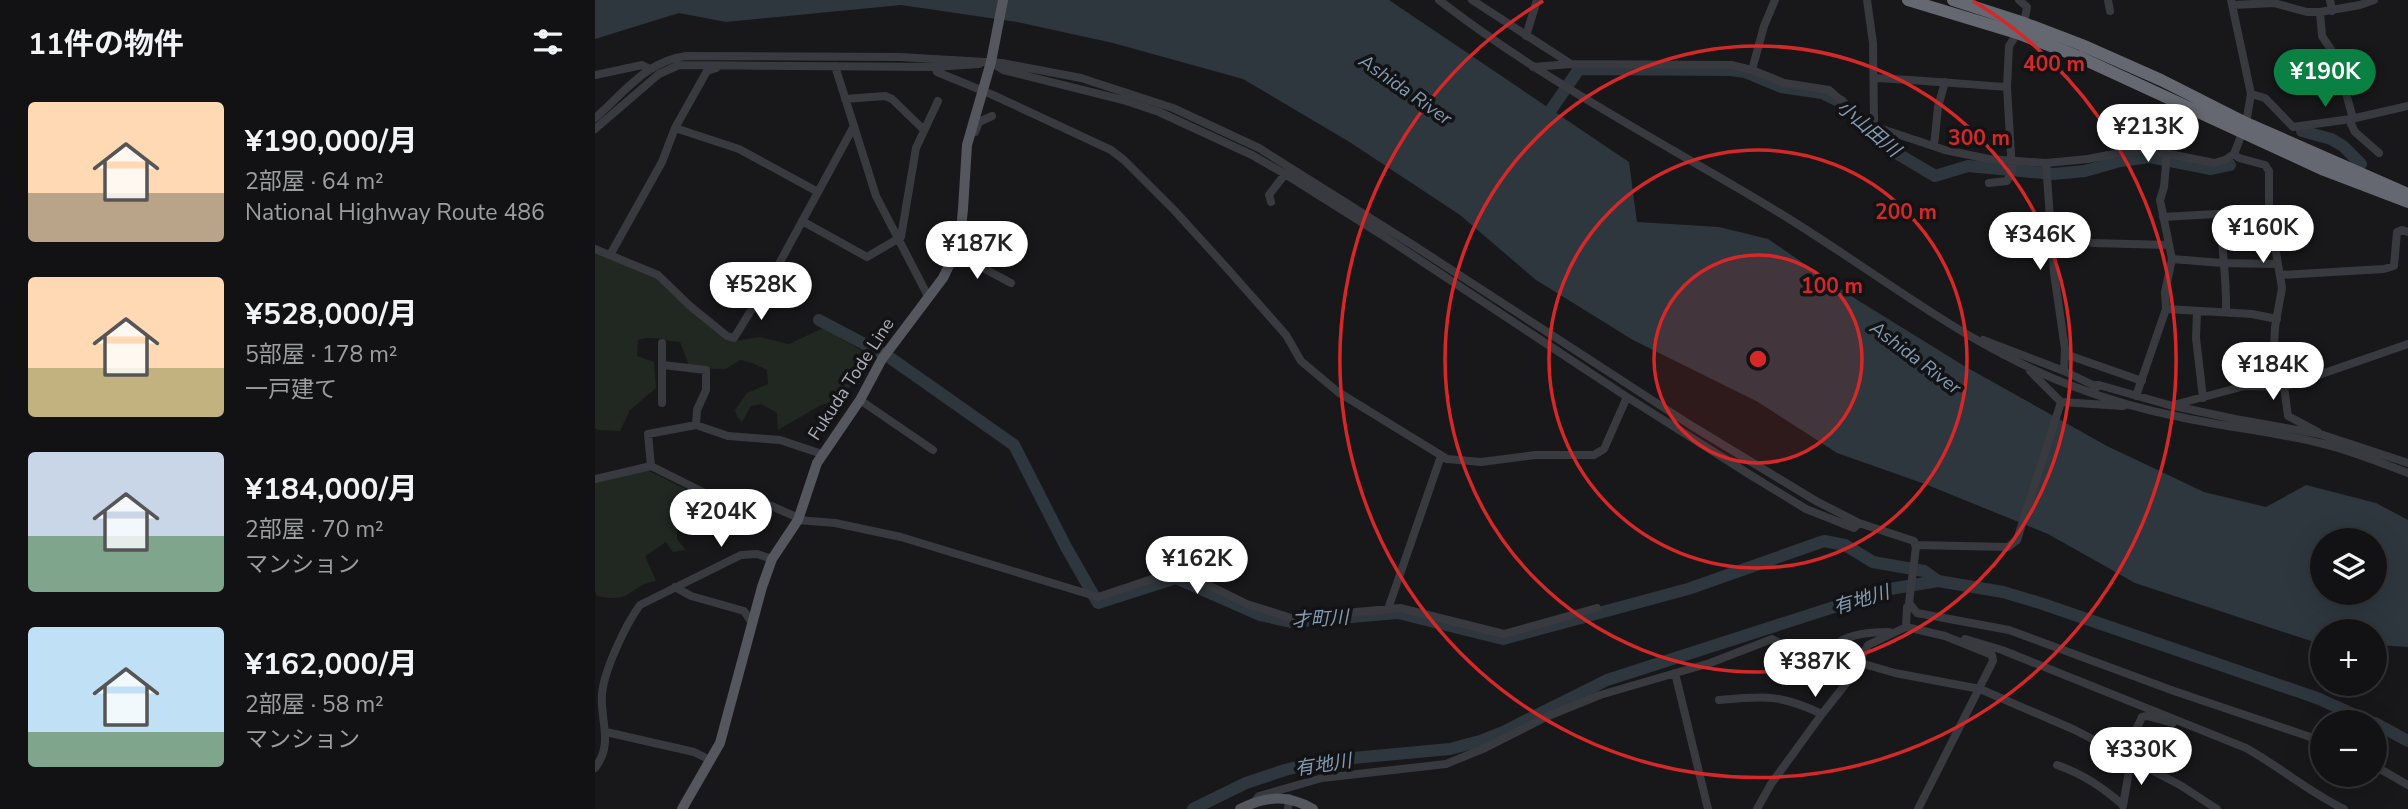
<!DOCTYPE html>
<html lang="ja">
<head>
<meta charset="utf-8">
<style>
	:root { --surface:#121214; --page:#1f2022; --text:#f1f3f6; --muted:#9c9ea0; --line:#313234; --accent:#0b8043 }
	body { margin:0; font-family:"Nunito Sans","Noto Sans JP",sans-serif; background:var(--page); color:var(--text); height:100vh; display:flex; flex-direction:column; font-size:26px; white-space:nowrap }
	* { box-sizing:border-box; margin:0 }
	p { font-size:23px; color:var(--muted) }
	.icon { flex:none; width:38px; height:38px; fill:none; stroke:currentColor; stroke-width:2; stroke-linecap:round; stroke-linejoin:round }
	.map { position:relative; flex:1; overflow:hidden }
	.panel { display:flex; flex-direction:column; background:var(--surface); width:595px }
	.panel>* { flex:none }
	.buttons { position:absolute; left:1715px; top:528px; display:grid; gap:14px }
	.buttons a { display:grid; place-items:center; width:77px; height:77px; border-radius:50%; background:var(--surface); box-shadow:0 7px 28px #0002,0 0 0 2px var(--line); font-size:35px }
	.price { position:absolute; translate:-50% -60px; padding:0 16px; border-radius:24px; background:#fff; color:#222; font-size:23px; line-height:46px; filter:drop-shadow(0 2px 4px #0008) }
	.price::after { content:''; position:absolute; left:50%; top:42px; width:21px; height:16px; margin-left:-10px; background:inherit; clip-path:polygon(0 0,100% 0,50% 100%) }
	.price.selected { background:var(--accent); color:#fff }
	ul { padding:0; list-style:none }
	li { display:flex; align-items:center; gap:21px; height:175px; padding:0 28px }
	li span { display:grid; place-items:center; flex:none; width:196px; height:140px; border-radius:7px; color:#555 }
	li>.icon { margin-inline-start:auto }
	span .icon { width:84px; height:84px; fill:#fffc; stroke-width:1 }
	li b { font-size:30px }
	h2 { display:flex; justify-content:space-between; align-items:center; height:84px; padding:0 28px; font-size:30px }
	main { display:flex; flex:1; min-height:0 }
	.map>svg:first-child { display:block }
	.green { fill:#202821 }
	.water { fill:#2e373e; fill-rule:evenodd }
	.lines { fill:none; stroke-linecap:round; stroke-linejoin:round }
	.river { stroke:#2e373e; stroke-width:12 }
	.minor { stroke:#393a3f; stroke-width:8 }
	.major { stroke:#55575e; stroke-width:10 }
	.highway { stroke:#656870; stroke-width:12 }
	.ring { fill:none; stroke:#d62828; stroke-width:3.5 }
	.labels { text-anchor:middle; stroke-width:7; stroke-linejoin:round; paint-order:stroke }
	.street-label { font-size:18px; fill:#abafb9; stroke:#131315 }
	.water-label { font-size:19px; font-style:italic; fill:#839cb3; stroke:#131315 }
	.centre { fill:#d62828; stroke:#131315; stroke-width:3.5 }
	.ring-label { font-size:21px; text-anchor:middle; font-weight:bold; fill:#d62828; stroke:#131315; stroke-width:7; stroke-linejoin:round; paint-order:stroke }
</style>
</head>
<body>
<main>
<section class="panel">
<h2>11件の物件<svg class="icon" aria-label="filters" viewBox="0 0 24 24"><path d="M4 7h16M4 17h16"/><circle cx="9" cy="7" r="2"/><circle cx="15" cy="17" r="2"/></svg></h2>
<ul>
<li><span style="background:linear-gradient(#ffd9b3 65%,#b9a48a 0)"><svg class="icon" aria-label="home" viewBox="0 0 24 24"><path d="M3 11l9-7 9 7M6 9v11h12V9"/></svg></span><div><b>¥190,000/月</b><p>2部屋 · 64 m²</p><p>National Highway Route 486</p></div></li>
<li><span style="background:linear-gradient(#ffd9b3 65%,#c2b280 0)"><svg class="icon" aria-label="home" viewBox="0 0 24 24"><path d="M3 11l9-7 9 7M6 9v11h12V9"/></svg></span><div><b>¥528,000/月</b><p>5部屋 · 178 m²</p><p>一戸建て</p></div></li>
<li><span style="background:linear-gradient(#c9d6e8 60%,#7fa58c 0)"><svg class="icon" aria-label="home" viewBox="0 0 24 24"><path d="M3 11l9-7 9 7M6 9v11h12V9"/></svg></span><div><b>¥184,000/月</b><p>2部屋 · 70 m²</p><p>マンション</p></div></li>
<li><span style="background:linear-gradient(#bfe0f5 75%,#7fa58c 0)"><svg class="icon" aria-label="home" viewBox="0 0 24 24"><path d="M3 11l9-7 9 7M6 9v11h12V9"/></svg></span><div><b>¥162,000/月</b><p>2部屋 · 58 m²</p><p>マンション</p></div></li>
</ul>
</section>
<div class="map">
<svg width="1813" height="809" viewBox="0 0 1813 809">
	<rect width="100%" height="100%" fill="#18181a"/>
	<path class="green" d="M0 250 65 277 141 341 165 337 194 344 228 328 279 358 269 373 241 401 226 405 183 430 182 413 166 404 156 406 147 422 142 417 140 410 152 393 173 384 172 370 157 363 145 360 131 369 95 368 85 342C68 341 59 335 43 340L42 356 59 362 61 388 35 410 25 431 3 430 0 428Z
		M49 469C74 479 99 497 126 501L131 516 97 518 82 523V539L91 550 78 552 71 542 50 556 61 581C32 586 39 604 2 596L0 591V483Z"/>
	<path class="water" d="M0 0H794L1034 162 1042 222 1124 227 1173 239 1264 301 1371 367 1512 446 1609 492 1671 507 1711 485 1781 503 1813 520V647L1780 645V632H1727V642L1716 641 1540 583 1453 534 1330 484 1242 453 1163 402 1038 340 941 280 865 215 753 141 648 79 518 43 422 22 306 5 131 22 84 13 0 39ZM1727 541H1780V593H1727Z"/>
	<g class="lines">
		<path class="river" d="M947 123 984 69 1135 70 1150 72 1186 87 1227 93 1246 102 1274 132 1298 151 1340 176 1373 166 1458 174 1490 171 1525 161 1555 157 1616 169 1635 165
			M1707 131 1736 139 1748 146 1766 164
			M224 320 294 357 419 445 471 547 503 603 581 578 665 615 696 622 803 613 908 639 1093 589 1229 541 1250 545 1278 562 1329 571 1343 581
			M1780 723 1813 741
			M598 809 651 783 690 770 726 761 855 749 885 741 908 732 1012 680 1295 589 1343 581 1408 592 1445 603 1722 698 1778 723"/>
		<path class="minor" d="M844 0C950 82 1069 143 1183 212 1282 272 1370 346 1480 387 1514 400 1549 410 1585 417 1631 427 1679 432 1725 443 1755 450 1784 462 1813 473
			M877 0 976 64
			M1272 0 1278 43 1279 120 1275 125
			M1513 0 1515 11
			M1735 0 1737 11
			M1638 5 1679 3 1712 12H1725L1765 5 1779 0
			M1725 12 1727 36 1741 57 1757 115 1756 124 1760 132 1784 153
			M931 36 942 0
			M396 62 408 70 528 100 564 112 657 155 690 174 787 235 1032 397 1157 476 1211 509 1259 528 1264 523
			M240 66 281 196 333 296
			M340 67 342 72 398 95 516 150 529 160 579 210 630 266 691 335 706 361 743 392 852 459 886 462 940 455H999L1009 449 1032 397
			M938 67 976 64 1136 65 1157 70 1189 83 1234 90 1275 125 1350 150 1394 159 1451 163 1493 159 1539 150H1555L1619 163 1630 160 1639 154 1651 123 1656 94 1636 0
			M1157 70 1169 26 1180 0
			M0 75 47 65 55 69
			M1279 78C1324 80 1367 84 1412 87
			M1656 94 1670 98 1698 127 1756 119 1813 106
			M250 99 290 96 297 99 328 129
			M0 118C29 93 51 61 91 56L305 57 407 63 486 78 578 108 664 148 818 245 1097 426 1221 501 1264 523 1319 541 1321 547 1314 603 1322 613 1414 630 1579 691 1727 741
			M80 128 144 149 223 192
			M0 129 64 74 84 65 340 67 384 64
			M380 132 384 122 397 116
			M1339 146 1343 107 1350 82
			M1639 154 1644 158 1670 165 1674 171V211L1687 288 1680 327 1677 387
			M1451 163 1459 273 1470 349 1469 371
			M1394 183 1412 181 1417 171 1412 87 1414 46 1429 23 1432 7 1424 0
			M676 202 674 195 690 174
			M1626 214C1626 247 1632 279 1631 312
			M1568 217 1674 211
			M207 221 272 257 306 237 321 148 343 101
			M1497 243 1573 245
			M0 249 63 275 95 306 132 336 139 338 179 273 259 126
			M360 253 416 283
			M15 255 67 162 80 128 112 71 121 68
			M1577 259 1627 263 1683 264
			M1685 275 1789 269 1799 266 1802 232 1807 230 1813 232
			M1571 309 1657 314 1682 319
			M1602 312 1601 338 1608 398
			M1388 340 1469 371 1502 387
			M1470 354 1547 381
			M68 365 111 370V390L102 410 101 425
			M1435 371 1466 402 1528 406
			M1498 385H1504L1574 405 1640 419 1725 434 1813 463
			M1689 387 1693 416 1723 432
			M1541 396 1571 309 1570 292 1577 259 1565 200 1569 187 1572 153
			M265 400 338 450
			M67 403V343
			M1582 404 1650 386 1689 387 1813 344
			M56 466 53 434 101 425 133 436 185 440 227 454
			M0 479 56 466 114 495 161 499 199 516 203 520 240 523 306 537 503 597 575 573 593 575 652 604 696 618 805 608 909 634 1002 608
			M1320 545 1413 547 1422 540 1466 402
			M80 587 96 596 149 611 157 623
			M793 609 846 456
			M1311 627 1312 607 1315 605
			M1370 639 1407 650 1651 748C1685 767 1714 792 1749 809
			M1234 656C1240 634 1273 632 1294 632
			M1080 673 1113 809
			M1124 700C1169 696 1185 694 1227 714
			M11 732 99 752 115 760
			M1529 756 1547 717 1552 716 1578 723
			M1462 765C1488 774 1507 787 1528 805
			M1780 766 1813 785
			M0 768C19 743 5 722 7 694 9 670 31 624 45 605L146 555 162 554 177 559
			M658 803 664 796 727 778 851 764 890 748 951 717 1005 695 1115 663 1177 639 1183 642 1193 659 1197 661 1214 657 1241 656 1300 673 1385 689 1480 730 1585 785 1622 809
			M1528 806 1536 759
			M693 809 694 798
			M1162 809 1176 784 1227 714 1257 676 1273 645 1311 627 1350 636 1397 655 1398 661 1323 809"/>
		<path class="major" d="M87 809 125 743 167 587 177 559 203 520 222 463 265 400 287 359 348 278 360 253 365 239 368 209 372 145 396 62 408 0
			M645 809C671 796 692 794 718 809"/>
		<path class="highway" d="M1313 0 1422 33 1482 56 1729 170 1813 202
			M1358 0 1429 23 1487 45 1566 80 1651 123 1813 194"/>
	</g>
	<circle cx="1163" cy="359" r="104" fill="#d62828" fill-opacity=".12"/>
	<g class="ring">
		<circle cx="1163" cy="359" r="104"/>
		<circle cx="1163" cy="359" r="209"/>
		<circle cx="1163" cy="359" r="313"/>
		<path d="M1378 1A418 418 0 1 1 948 1"/>
	</g>
	<g class="labels">
		<g class="street-label">
			<text transform="translate(256 379) rotate(-57)" y="6">Fukuda Tode Line</text>
		</g>
		<g class="water-label">
			<text transform="translate(811 89) rotate(35)" y="7">Ashida River</text>
			<text transform="translate(1274 128) rotate(40)" y="7">小山田川</text>
			<text transform="translate(1321 357) rotate(37)" y="7">Ashida River</text>
			<text transform="translate(1266 599) rotate(-17)" y="7">有地川</text>
			<text transform="translate(725 618) rotate(-3)" y="7">才町川</text>
			<text transform="translate(728 764) rotate(-9)" y="7">有地川</text>
		</g>
	</g>
	<circle cx="1163" cy="359" r="10" class="centre"/>
	<g class="ring-label">
		<text x="1459" y="71">400 m</text>
		<text x="1384" y="145">300 m</text>
		<text x="1311" y="219">200 m</text>
		<text x="1237" y="293">100 m</text>
	</g>
</svg>
<div class="buttons">
<a><svg class="icon" aria-label="layers" viewBox="0 0 24 24"><path d="M12 4l9 5-9 5-9-5zM3 14l9 5 9-5"/></svg></a>
<a>+</a>
<a>−</a>
</div>
<b class="price selected" style="left:1730px;top:109px">¥190K</b>
<b class="price" style="left:1553px;top:164px">¥213K</b>
<b class="price" style="left:1668px;top:265px">¥160K</b>
<b class="price" style="left:1445px;top:272px">¥346K</b>
<b class="price" style="left:382px;top:281px">¥187K</b>
<b class="price" style="left:166px;top:322px">¥528K</b>
<b class="price" style="left:1678px;top:402px">¥184K</b>
<b class="price" style="left:126px;top:549px">¥204K</b>
<b class="price" style="left:602px;top:596px">¥162K</b>
<b class="price" style="left:1220px;top:699px">¥387K</b>
<b class="price" style="left:1546px;top:787px">¥330K</b>
</div>
</main>
</body>
</html>
